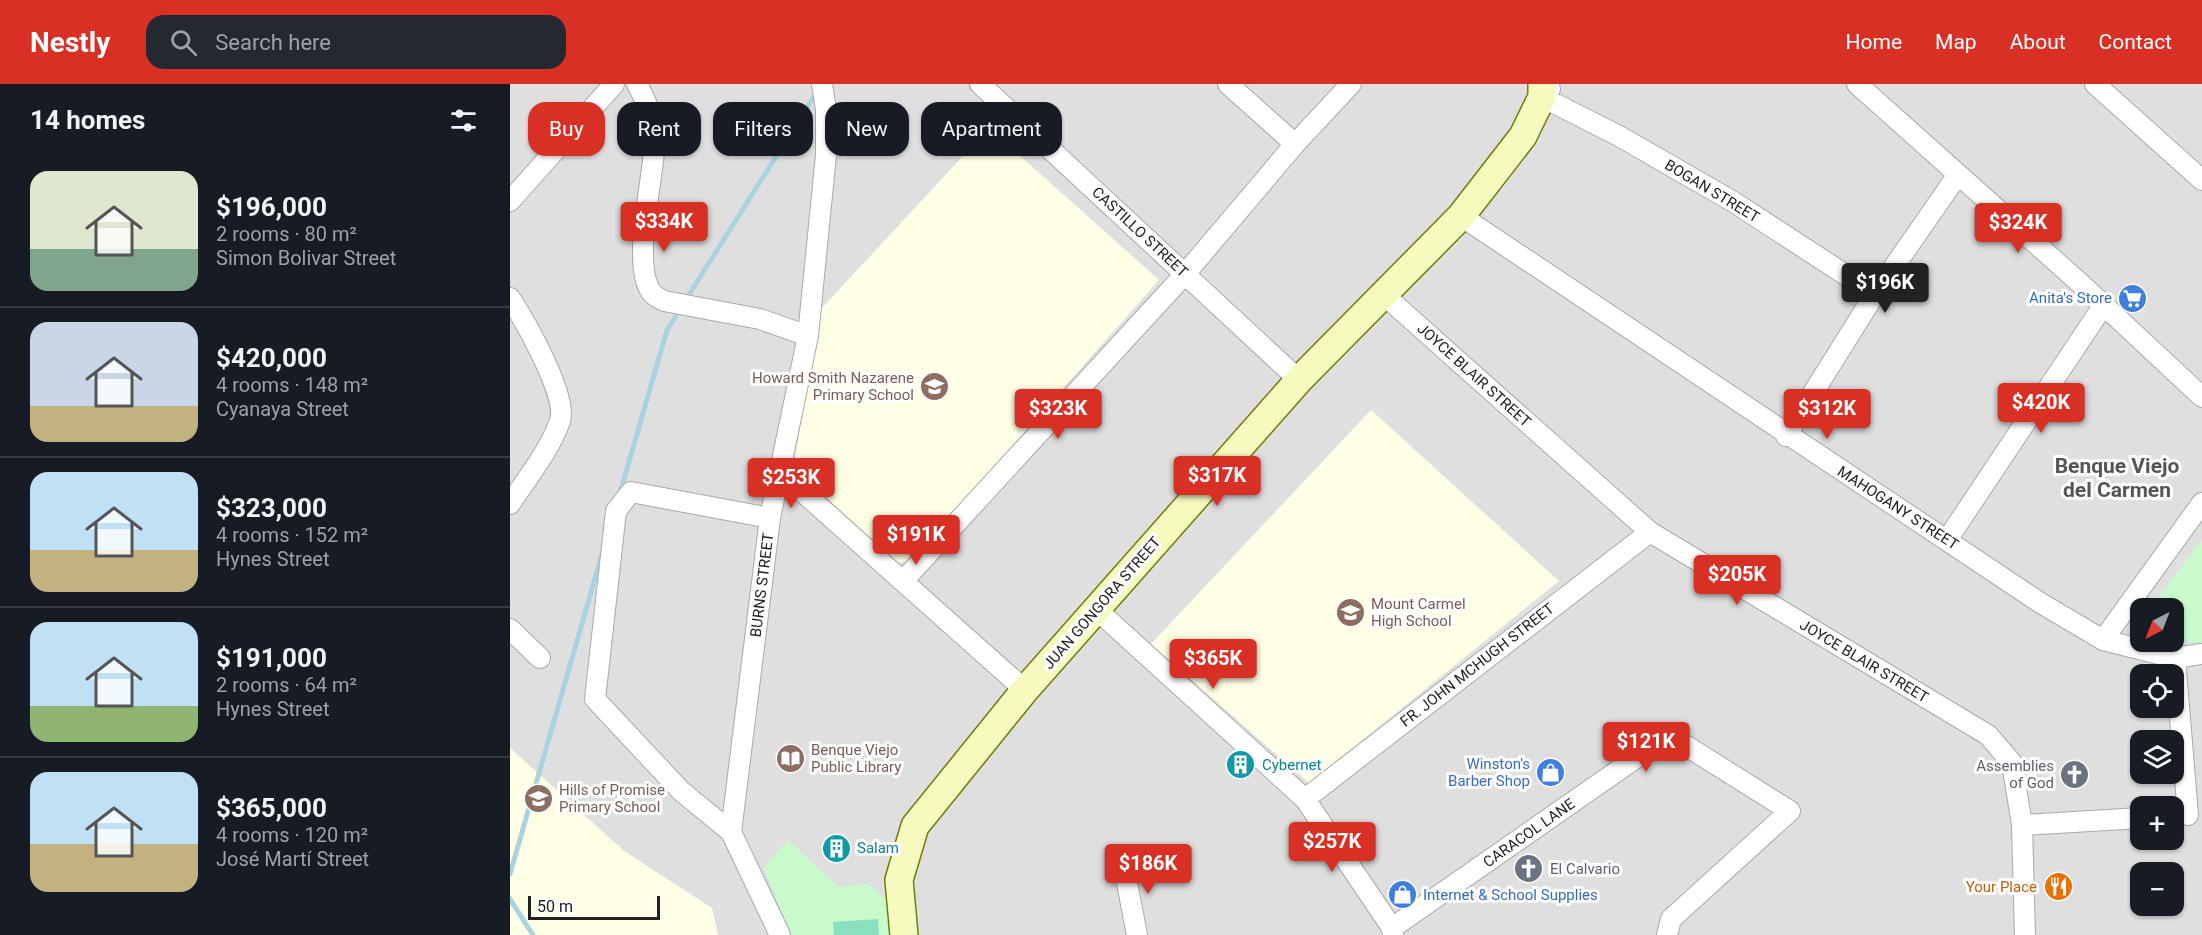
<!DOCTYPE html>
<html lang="en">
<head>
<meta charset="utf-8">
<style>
	:root { --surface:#171b24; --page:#242831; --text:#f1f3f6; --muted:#9ea1a6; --line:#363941; --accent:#d93025 }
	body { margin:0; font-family:Roboto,sans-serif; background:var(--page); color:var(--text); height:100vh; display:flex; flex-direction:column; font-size:22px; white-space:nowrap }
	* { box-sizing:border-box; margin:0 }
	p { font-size:20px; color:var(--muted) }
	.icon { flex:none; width:33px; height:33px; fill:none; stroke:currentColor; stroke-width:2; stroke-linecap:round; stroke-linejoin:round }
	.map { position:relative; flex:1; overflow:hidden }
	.drawer { display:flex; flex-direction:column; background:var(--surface); width:510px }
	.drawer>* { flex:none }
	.top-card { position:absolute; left:18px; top:18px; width:570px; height:54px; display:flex; gap:12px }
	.needle { width:39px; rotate:222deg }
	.controls { position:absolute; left:1620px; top:514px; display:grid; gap:12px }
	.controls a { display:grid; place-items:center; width:54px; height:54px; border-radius:12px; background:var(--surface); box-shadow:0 2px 4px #0004; font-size:30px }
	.scale { position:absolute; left:18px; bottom:15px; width:132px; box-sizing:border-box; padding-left:6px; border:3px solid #222; border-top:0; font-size:16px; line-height:21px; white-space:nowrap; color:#222; -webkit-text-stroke:4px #fff; paint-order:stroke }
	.price { position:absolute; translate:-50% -51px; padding:0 14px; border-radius:6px; background:var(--accent); color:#fff; font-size:20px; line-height:39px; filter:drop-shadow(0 2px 3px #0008) }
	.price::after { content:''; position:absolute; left:50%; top:36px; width:18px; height:14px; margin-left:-9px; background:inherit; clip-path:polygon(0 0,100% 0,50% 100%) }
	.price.current { background:#222; color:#fff }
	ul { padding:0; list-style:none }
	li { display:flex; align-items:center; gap:18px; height:150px; padding:0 30px }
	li+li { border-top:2px solid var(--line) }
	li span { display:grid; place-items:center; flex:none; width:168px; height:120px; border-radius:18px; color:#555 }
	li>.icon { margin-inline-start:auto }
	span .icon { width:72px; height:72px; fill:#fffc; stroke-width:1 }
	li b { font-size:26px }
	h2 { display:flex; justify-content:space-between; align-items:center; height:72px; padding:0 30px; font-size:26px }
	.tag { padding:0 21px; border-radius:18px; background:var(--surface); box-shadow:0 2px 4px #0004; font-size:21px; line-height:54px }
	.tag.current { background:var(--accent); color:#fff }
	header { display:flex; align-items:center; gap:36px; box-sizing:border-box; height:84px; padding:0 30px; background:var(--accent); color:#fff }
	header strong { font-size:28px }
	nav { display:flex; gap:33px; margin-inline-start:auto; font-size:21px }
	.search { width:420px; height:54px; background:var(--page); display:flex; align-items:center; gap:15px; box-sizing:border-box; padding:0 21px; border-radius:18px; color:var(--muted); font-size:22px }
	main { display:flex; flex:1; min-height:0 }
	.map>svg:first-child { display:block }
	.residential { fill:#e0dfdf; fill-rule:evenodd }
	.education { fill:#ffffe5 }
	.park { fill:#c8facc }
	.pitch { fill:#88e0be }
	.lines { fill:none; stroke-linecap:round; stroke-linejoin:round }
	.stream { stroke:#aad3df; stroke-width:5 }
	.street-casing { stroke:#a9a9a9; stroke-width:22 }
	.secondary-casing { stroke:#707d05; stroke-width:30 }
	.street { stroke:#fff; stroke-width:20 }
	.secondary { stroke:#f7fabf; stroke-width:27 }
	.labels { text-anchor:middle; stroke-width:6; stroke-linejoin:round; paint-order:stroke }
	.street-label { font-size:15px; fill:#222; stroke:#fff }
	.shop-label { font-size:15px; fill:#366cbe; stroke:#fff; text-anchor:end }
	.education-label { font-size:15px; fill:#785e54; stroke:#fff; text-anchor:start }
	.culture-label { font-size:15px; fill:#0d838f; stroke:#fff; text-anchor:start }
	.worship-label { font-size:15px; fill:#5b616d; stroke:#fff; text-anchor:end }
	.food-label { font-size:15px; fill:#c56008; stroke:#fff; text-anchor:end }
	.district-label { font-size:21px; font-weight:bold; fill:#555; stroke:#fff }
</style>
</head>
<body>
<header>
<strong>Nestly</strong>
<div class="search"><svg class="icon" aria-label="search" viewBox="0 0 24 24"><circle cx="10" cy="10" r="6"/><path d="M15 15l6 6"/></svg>Search here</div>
<nav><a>Home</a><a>Map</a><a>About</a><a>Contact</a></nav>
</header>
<main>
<section class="drawer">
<h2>14 homes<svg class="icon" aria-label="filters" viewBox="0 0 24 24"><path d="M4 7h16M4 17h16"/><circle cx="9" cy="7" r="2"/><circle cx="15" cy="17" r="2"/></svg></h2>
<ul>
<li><span style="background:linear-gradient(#dfe7d0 65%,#7fa58c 0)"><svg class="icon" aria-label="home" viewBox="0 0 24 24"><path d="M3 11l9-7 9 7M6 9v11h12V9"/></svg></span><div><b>$196,000</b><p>2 rooms · 80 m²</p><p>Simon Bolivar Street</p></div></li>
<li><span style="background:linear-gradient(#c9d6e8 70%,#c2b280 0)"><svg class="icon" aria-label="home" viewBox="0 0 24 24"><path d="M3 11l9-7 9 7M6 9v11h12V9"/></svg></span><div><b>$420,000</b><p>4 rooms · 148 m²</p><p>Cyanaya Street</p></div></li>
<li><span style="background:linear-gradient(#bfe0f5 65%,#c2b280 0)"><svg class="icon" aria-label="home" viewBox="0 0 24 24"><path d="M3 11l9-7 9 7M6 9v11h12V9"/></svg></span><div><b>$323,000</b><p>4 rooms · 152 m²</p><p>Hynes Street</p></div></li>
<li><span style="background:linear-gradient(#bfe0f5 70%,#8fb573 0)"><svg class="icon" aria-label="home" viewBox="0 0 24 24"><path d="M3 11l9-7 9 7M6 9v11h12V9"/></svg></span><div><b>$191,000</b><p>2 rooms · 64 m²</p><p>Hynes Street</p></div></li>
<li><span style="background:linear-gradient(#bfe0f5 60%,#c2b280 0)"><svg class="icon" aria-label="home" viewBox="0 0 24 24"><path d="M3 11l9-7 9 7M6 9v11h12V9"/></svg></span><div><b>$365,000</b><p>4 rooms · 120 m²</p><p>José Martí Street</p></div></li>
</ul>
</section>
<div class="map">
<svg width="1692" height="851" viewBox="0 0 1692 851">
	<rect width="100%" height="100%" fill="#f2efe9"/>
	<path class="residential" d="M0 0H1692V851H0ZM1630 525H1664V558H1630ZM1630 591H1664V624H1630ZM1630 657H1664V690H1630ZM1630 723H1664V756H1630ZM1630 789H1664V822H1630Z"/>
	<path class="education" d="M479 44 649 196 400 477 388 479 283 383 312 224Z
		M861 326 1049 497 799 699 641 560Z
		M0 664 114 767 202 824 208 851H0Z"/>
	<path class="park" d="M1692 456V559L1664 556V525H1639Z
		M278 756 328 803 358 800 378 817 380 851H281L254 784Z"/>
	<path class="pitch" d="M368 835 369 851H324L323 838Z"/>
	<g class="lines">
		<path class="stream" d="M175 217 308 6
			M110 409 157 246 170 225
			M0 790 92 470
			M0 815 23 851"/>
		<defs>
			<path id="street" d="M127 0C136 17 145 36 145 56 144 92 122 176 140 206 142 211 149 214 154 217L250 235 298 252
				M470 0 789 296
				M718 0 785 60
				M1347 0 1571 200 1692 313
				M1585 0 1692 96
				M1040 5 1032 13 1109 52 1222 117 1365 210
				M0 117 104 0
				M951 132 1529 518 1593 556 1665 574 1692 570
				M874 211 1140 448 1478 651 1502 679 1512 741 1515 851
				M0 214C15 237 58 312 50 337 40 366 17 394 0 420
				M1276 352 1365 210 1447 92
				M269 387 515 606
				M1437 456 1593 222
				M394 496 675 190 785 60 841 0
				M586 525 795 715 882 844 883 851
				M0 545 30 574
				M1593 556 1692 419
				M1665 574 1678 731
				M795 715 1140 448
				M1512 741 1630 734
				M221 748 171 707 85 615 106 427 121 408 260 434
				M613 778 627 851
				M882 844 1159 651 1280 727 1161 835 1157 851
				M270 851 221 748 260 434 298 252 316 71V26L312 0"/>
			<path id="secondary" d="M394 851 389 796 405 742 515 606 789 296 951 132 1013 52 1032 13V0"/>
		</defs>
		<use href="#street" class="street-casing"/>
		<use href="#secondary" class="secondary-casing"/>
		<use href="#street" class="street"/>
		<use href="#secondary" class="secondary"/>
	</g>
	<defs>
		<symbol id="supermarket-disc" viewBox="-11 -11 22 22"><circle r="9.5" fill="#3f7fe0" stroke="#fff"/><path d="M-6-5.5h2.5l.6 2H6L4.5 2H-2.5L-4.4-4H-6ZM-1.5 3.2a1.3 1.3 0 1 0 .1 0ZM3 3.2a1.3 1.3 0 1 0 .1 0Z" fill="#fff"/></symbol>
		<symbol id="school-disc" viewBox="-11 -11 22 22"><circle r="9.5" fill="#8d6e63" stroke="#fff"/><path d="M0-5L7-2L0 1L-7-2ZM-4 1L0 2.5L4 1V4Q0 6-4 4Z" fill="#fff"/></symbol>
		<symbol id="library-disc" viewBox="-11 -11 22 22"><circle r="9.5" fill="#8d6e63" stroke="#fff"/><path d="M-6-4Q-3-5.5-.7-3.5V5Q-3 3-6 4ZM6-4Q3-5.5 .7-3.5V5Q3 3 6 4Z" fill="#fff"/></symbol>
		<symbol id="building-disc" viewBox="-11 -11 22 22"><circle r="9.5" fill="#0f9aa8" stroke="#fff"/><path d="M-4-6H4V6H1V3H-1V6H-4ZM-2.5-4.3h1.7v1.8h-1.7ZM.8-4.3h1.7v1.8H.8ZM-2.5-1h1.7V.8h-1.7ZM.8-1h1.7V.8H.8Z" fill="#fff"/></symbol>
		<symbol id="shop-disc" viewBox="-11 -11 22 22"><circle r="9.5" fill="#3f7fe0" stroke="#fff"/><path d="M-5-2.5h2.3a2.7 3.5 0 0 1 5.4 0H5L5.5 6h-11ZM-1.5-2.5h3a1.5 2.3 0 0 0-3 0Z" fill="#fff"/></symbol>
		<symbol id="church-disc" viewBox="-11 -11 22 22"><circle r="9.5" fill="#6b7280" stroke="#fff"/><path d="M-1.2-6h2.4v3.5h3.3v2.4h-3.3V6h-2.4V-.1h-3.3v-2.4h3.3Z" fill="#fff"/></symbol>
		<symbol id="restaurant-disc" viewBox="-11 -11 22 22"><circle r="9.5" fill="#e8710a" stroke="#fff"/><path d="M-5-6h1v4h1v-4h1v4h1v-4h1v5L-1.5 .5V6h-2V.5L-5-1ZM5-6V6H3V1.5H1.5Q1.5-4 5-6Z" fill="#fff"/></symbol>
	</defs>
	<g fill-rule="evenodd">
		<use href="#supermarket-disc" x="1606" y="198" width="33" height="33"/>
		<use href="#school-disc" x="408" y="286" width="33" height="33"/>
		<use href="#school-disc" x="824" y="512" width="33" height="33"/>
		<use href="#library-disc" x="264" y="658" width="33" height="33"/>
		<use href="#building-disc" x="714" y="664" width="33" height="33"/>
		<use href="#shop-disc" x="1024" y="672" width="33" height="33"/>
		<use href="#church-disc" x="1548" y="674" width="33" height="33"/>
		<use href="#school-disc" x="12" y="698" width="33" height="33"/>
		<use href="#building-disc" x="310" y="748" width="33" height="33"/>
		<use href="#church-disc" x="1002" y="768" width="33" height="33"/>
		<use href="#restaurant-disc" x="1532" y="786" width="33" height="33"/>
		<use href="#shop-disc" x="876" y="794" width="33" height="33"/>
	</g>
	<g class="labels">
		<g class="street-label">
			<text transform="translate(1202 107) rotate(31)" y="5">BOGAN STREET</text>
			<text transform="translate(630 148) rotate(43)" y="5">CASTILLO STREET</text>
			<text transform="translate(964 291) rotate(42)" y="5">JOYCE BLAIR STREET</text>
			<text transform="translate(1388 424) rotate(33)" y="5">MAHOGANY STREET</text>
			<text transform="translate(252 501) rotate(-83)" y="5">BURNS STREET</text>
			<text transform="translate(592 519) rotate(-49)" y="5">JUAN GONGORA STREET</text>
			<text transform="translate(1354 577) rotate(31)" y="5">JOYCE BLAIR STREET</text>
			<text transform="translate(967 581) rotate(-38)" y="5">FR. JOHN MCHUGH STREET</text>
			<text transform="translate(1019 749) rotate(-35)" y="5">CARACOL LANE</text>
		</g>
		<g class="shop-label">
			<text x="1602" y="219">Anita's Store</text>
			<text x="1020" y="685">Winston's<tspan x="1020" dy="17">Barber Shop</tspan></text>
			<text x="913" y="816" text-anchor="start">Internet &amp; School Supplies</text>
		</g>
		<g class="education-label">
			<text x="404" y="299" text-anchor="end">Howard Smith Nazarene<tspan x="404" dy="17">Primary School</tspan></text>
			<text x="861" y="525">Mount Carmel<tspan x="861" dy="17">High School</tspan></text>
			<text x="301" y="671">Benque Viejo<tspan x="301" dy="17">Public Library</tspan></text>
			<text x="49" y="711">Hills of Promise<tspan x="49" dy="17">Primary School</tspan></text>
		</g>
		<g class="culture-label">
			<text x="752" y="686">Cybernet</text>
			<text x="347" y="769">Salam</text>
		</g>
		<g class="worship-label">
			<text x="1544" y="687">Assemblies<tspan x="1544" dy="17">of God</tspan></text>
			<text x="1040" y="790" text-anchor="start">El Calvario</text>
		</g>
		<g class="food-label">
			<text x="1527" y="808">Your Place</text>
		</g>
		<g class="district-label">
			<text x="1607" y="389">Benque Viejo<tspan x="1607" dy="24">del Carmen</tspan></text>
		</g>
	</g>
</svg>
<div class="controls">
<a><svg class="needle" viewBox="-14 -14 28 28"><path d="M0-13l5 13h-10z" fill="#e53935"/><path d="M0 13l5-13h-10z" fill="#9ea1a6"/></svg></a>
<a><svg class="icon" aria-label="locate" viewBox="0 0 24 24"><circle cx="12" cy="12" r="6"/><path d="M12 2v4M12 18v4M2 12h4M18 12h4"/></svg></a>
<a><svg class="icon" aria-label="layers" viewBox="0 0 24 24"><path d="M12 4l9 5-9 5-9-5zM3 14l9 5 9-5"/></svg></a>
<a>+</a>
<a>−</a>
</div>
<div class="scale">50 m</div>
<b class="price" style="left:154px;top:169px">$334K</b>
<b class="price" style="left:1508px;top:170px">$324K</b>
<b class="price current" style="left:1375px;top:230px">$196K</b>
<b class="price" style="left:1531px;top:350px">$420K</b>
<b class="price" style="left:548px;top:356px">$323K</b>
<b class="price" style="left:1317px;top:356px">$312K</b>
<b class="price" style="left:707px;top:423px">$317K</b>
<b class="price" style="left:281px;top:425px">$253K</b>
<b class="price" style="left:406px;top:482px">$191K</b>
<b class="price" style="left:1227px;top:522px">$205K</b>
<b class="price" style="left:703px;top:606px">$365K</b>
<b class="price" style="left:1136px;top:689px">$121K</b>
<b class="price" style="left:822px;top:789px">$257K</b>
<b class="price" style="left:638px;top:811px">$186K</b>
<div class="top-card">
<a class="tag current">Buy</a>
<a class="tag">Rent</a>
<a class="tag">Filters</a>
<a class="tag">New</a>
<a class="tag">Apartment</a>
</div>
</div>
</main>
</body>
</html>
